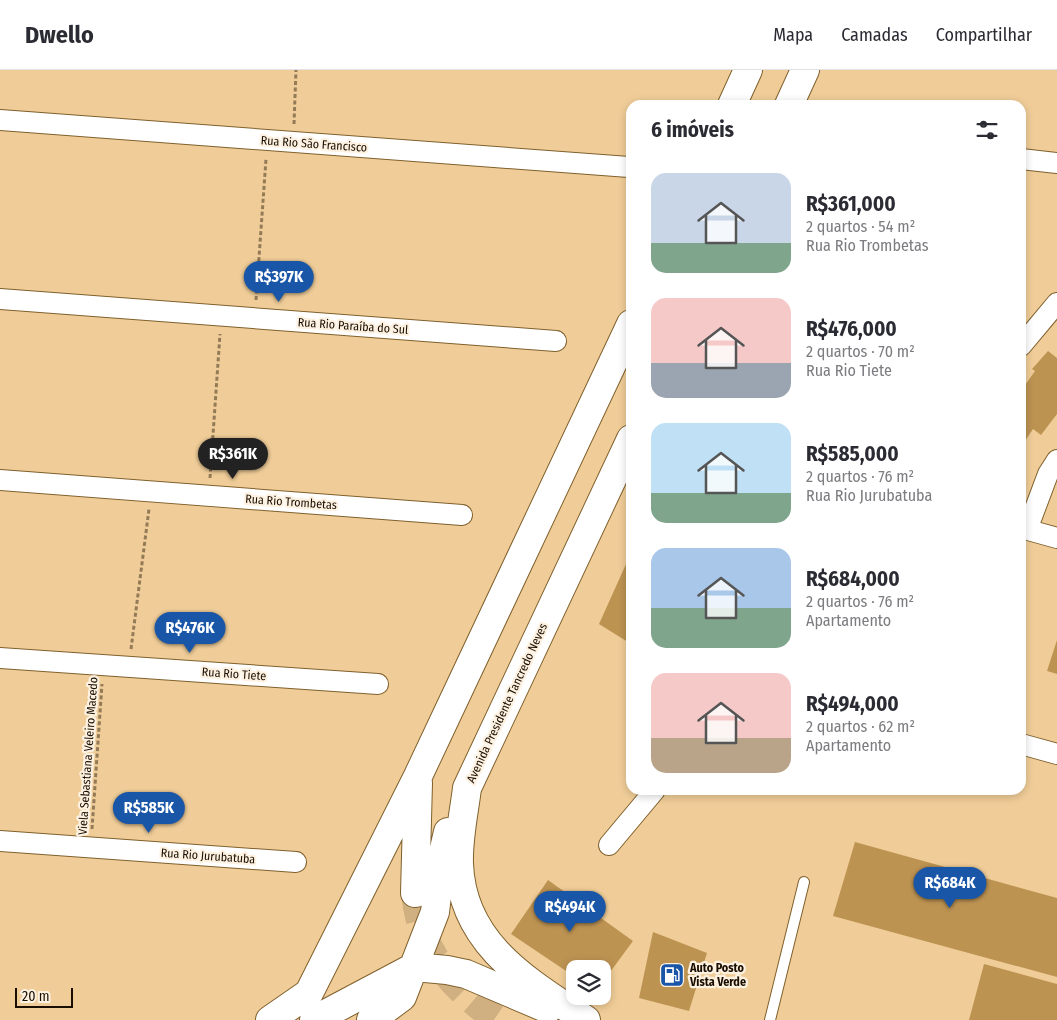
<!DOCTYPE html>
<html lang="pt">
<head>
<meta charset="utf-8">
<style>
	:root { --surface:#fff; --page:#f2f2f3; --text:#2b2b33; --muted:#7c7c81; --line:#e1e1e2; --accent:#1956a7 }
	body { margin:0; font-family:"Fira Sans Condensed",sans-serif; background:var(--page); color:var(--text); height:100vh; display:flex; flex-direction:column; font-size:19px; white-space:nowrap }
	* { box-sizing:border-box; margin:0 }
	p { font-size:16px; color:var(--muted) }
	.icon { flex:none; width:28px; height:28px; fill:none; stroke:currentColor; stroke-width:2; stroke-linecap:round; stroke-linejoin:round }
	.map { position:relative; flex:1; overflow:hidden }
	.side { position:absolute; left:626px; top:30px; width:400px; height:695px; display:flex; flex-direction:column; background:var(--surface); border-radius:15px; box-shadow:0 2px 8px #0003 }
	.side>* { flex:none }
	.buttons { position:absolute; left:566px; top:890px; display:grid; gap:10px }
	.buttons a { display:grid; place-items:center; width:45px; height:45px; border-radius:10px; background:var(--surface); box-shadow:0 2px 8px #0003; font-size:25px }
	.scale { position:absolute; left:15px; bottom:12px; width:58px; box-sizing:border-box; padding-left:5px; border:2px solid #1a0e00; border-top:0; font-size:14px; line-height:18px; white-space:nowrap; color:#1a0e00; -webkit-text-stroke:4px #fdf2e2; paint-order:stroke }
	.price { position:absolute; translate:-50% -42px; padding:0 11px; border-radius:18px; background:var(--accent); color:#fff; font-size:16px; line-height:32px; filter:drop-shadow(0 1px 2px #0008) }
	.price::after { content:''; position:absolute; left:50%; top:30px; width:15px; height:11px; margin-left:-8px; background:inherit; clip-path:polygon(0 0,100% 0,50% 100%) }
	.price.selected { background:#222; color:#fff }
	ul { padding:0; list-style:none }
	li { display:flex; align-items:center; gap:15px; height:125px; padding:0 25px }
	li span { display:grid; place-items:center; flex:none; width:140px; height:100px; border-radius:15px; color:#555 }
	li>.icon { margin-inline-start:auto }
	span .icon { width:60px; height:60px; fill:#fffc; stroke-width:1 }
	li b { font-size:21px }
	h2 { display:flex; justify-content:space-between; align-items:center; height:60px; padding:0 25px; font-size:21px }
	header { display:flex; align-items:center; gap:30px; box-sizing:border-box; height:70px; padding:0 25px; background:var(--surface); border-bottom:1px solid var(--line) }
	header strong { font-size:24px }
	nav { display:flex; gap:28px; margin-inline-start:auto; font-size:18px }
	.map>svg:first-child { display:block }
	.building { fill:#bd9352 }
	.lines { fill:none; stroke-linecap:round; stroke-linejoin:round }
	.primary-tunnel { stroke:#d0b081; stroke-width:28; stroke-dasharray:28 14; stroke-linecap:butt }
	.lane-casing { stroke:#7f602d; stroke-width:12 }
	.street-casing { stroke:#7f602d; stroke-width:22 }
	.primary-casing { stroke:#7f602d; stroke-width:30 }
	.path { stroke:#947b57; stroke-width:3; stroke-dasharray:4 2.5; stroke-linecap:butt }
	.lane { stroke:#fff; stroke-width:10 }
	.street { stroke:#fff; stroke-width:20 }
	.primary { stroke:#fff; stroke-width:28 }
	.labels { text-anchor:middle; stroke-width:4.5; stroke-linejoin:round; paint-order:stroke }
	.street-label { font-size:12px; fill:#1a0e00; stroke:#fdf2e2 }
	.poi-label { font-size:12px; font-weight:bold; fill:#1a0e00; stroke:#fdf2e2; text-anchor:start }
</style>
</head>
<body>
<header>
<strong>Dwello</strong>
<nav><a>Mapa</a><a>Camadas</a><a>Compartilhar</a></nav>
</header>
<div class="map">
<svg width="1057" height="950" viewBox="0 0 1057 950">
	<rect width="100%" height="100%" fill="#f0cd98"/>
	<path class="building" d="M1048 281 1057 288V344L1041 365 1033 359 1021 377V316L1023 318 1035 301 1032 299Z
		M631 483V574L599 554Z
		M1057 570V604L1047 601Z
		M855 772 1057 828V907L833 846Z
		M548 810 633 871 602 913V899H575V907L511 864Z
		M653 862 707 883 689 941 639 928Z
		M984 894 1057 914V950H969Z"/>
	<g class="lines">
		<path class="primary-tunnel" d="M415 823C417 840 421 859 428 875 442 905 471 932 498 950"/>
		<defs>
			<path id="lane" d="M770 950 804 812"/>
			<path id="street" d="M0 50 629 97
				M1021 89 1057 93
				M0 229 556 271
				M1021 276 1057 233
				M0 410 462 445
				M1021 458 1057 468
				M1027 460 1048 404 1057 390
				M0 588 378 614
				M1021 674 1057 684
				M0 771 296 792
				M609 775 655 720"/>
			<path id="primary" d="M732 35 748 0
				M789 35 805 0
				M415 823 418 713
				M270 950 309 923 418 706 631 254
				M314 950 414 897 447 900 466 904 548 939
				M371 950 402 927 435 842 441 792 448 762
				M586 950C527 911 462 874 459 794 458 769 464 743 467 718L631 369"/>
		</defs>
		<use href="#lane" class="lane-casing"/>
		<use href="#street" class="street-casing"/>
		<use href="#primary" class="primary-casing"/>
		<path class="path" d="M294 54 296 0
			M256 230 266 89
			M210 408 220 264
			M131 579 149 439
			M92 759 102 614"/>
		<use href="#lane" class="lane"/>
		<use href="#street" class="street"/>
		<use href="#primary" class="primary"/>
	</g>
	<defs>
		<symbol id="fuel-square" viewBox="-11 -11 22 22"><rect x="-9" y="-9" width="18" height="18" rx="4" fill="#1956a7" stroke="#fdf2e2"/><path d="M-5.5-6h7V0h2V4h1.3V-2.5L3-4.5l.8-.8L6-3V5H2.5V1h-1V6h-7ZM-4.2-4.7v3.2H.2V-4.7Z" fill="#fff"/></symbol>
	</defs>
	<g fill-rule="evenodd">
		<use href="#fuel-square" x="658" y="891" width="28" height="28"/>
	</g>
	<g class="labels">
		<g class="street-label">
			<text transform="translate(314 74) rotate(4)" y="4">Rua Rio São Francisco</text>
			<text transform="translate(353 256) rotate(4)" y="4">Rua Rio Paraíba do Sul</text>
			<text transform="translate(291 432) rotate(4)" y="4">Rua Rio Trombetas</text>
			<text transform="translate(234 604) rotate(4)" y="4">Rua Rio Tiete</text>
			<text transform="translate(507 633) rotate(-65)" y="4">Avenida Presidente Tancredo Neves</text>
			<text transform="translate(88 686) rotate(-86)" y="4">Viela Sebastiana Veleiro Macedo</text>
			<text transform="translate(208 786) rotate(4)" y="4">Rua Rio Jurubatuba</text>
		</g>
		<g class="poi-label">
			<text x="690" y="902">Auto Posto<tspan x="690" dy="14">Vista Verde</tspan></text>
		</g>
	</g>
</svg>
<div class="buttons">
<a><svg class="icon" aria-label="layers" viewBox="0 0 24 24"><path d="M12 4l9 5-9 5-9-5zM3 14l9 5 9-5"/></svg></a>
</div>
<div class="scale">20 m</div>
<b class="price" style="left:279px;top:233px">R$397K</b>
<b class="price selected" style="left:233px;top:410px">R$361K</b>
<b class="price" style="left:190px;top:584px">R$476K</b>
<b class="price" style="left:149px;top:764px">R$585K</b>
<b class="price" style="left:950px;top:839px">R$684K</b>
<b class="price" style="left:570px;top:863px">R$494K</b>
<section class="side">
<h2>6 imóveis<svg class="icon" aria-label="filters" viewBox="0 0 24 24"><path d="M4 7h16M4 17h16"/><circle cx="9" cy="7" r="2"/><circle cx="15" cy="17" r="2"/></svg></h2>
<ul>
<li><span style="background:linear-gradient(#c9d6e8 70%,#7fa58c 0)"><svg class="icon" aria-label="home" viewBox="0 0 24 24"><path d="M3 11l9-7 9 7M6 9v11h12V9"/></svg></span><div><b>R$361,000</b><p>2 quartos · 54 m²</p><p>Rua Rio Trombetas</p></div></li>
<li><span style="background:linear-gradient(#f6c9c9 65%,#9aa5b1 0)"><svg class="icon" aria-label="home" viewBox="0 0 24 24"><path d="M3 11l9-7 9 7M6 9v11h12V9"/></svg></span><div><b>R$476,000</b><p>2 quartos · 70 m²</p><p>Rua Rio Tiete</p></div></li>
<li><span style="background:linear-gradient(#bfe0f5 70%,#7fa58c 0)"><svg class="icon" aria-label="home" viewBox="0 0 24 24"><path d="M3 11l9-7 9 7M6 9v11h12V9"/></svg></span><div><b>R$585,000</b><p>2 quartos · 76 m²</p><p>Rua Rio Jurubatuba</p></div></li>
<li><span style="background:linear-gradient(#a9c7e8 60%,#7fa58c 0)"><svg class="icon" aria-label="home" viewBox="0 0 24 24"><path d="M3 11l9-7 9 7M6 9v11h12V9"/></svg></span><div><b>R$684,000</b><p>2 quartos · 76 m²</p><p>Apartamento</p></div></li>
<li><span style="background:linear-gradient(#f6c9c9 65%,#b9a48a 0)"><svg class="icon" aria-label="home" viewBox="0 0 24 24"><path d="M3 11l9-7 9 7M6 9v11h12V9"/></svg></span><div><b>R$494,000</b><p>2 quartos · 62 m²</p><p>Apartamento</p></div></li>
</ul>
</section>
</div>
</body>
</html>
